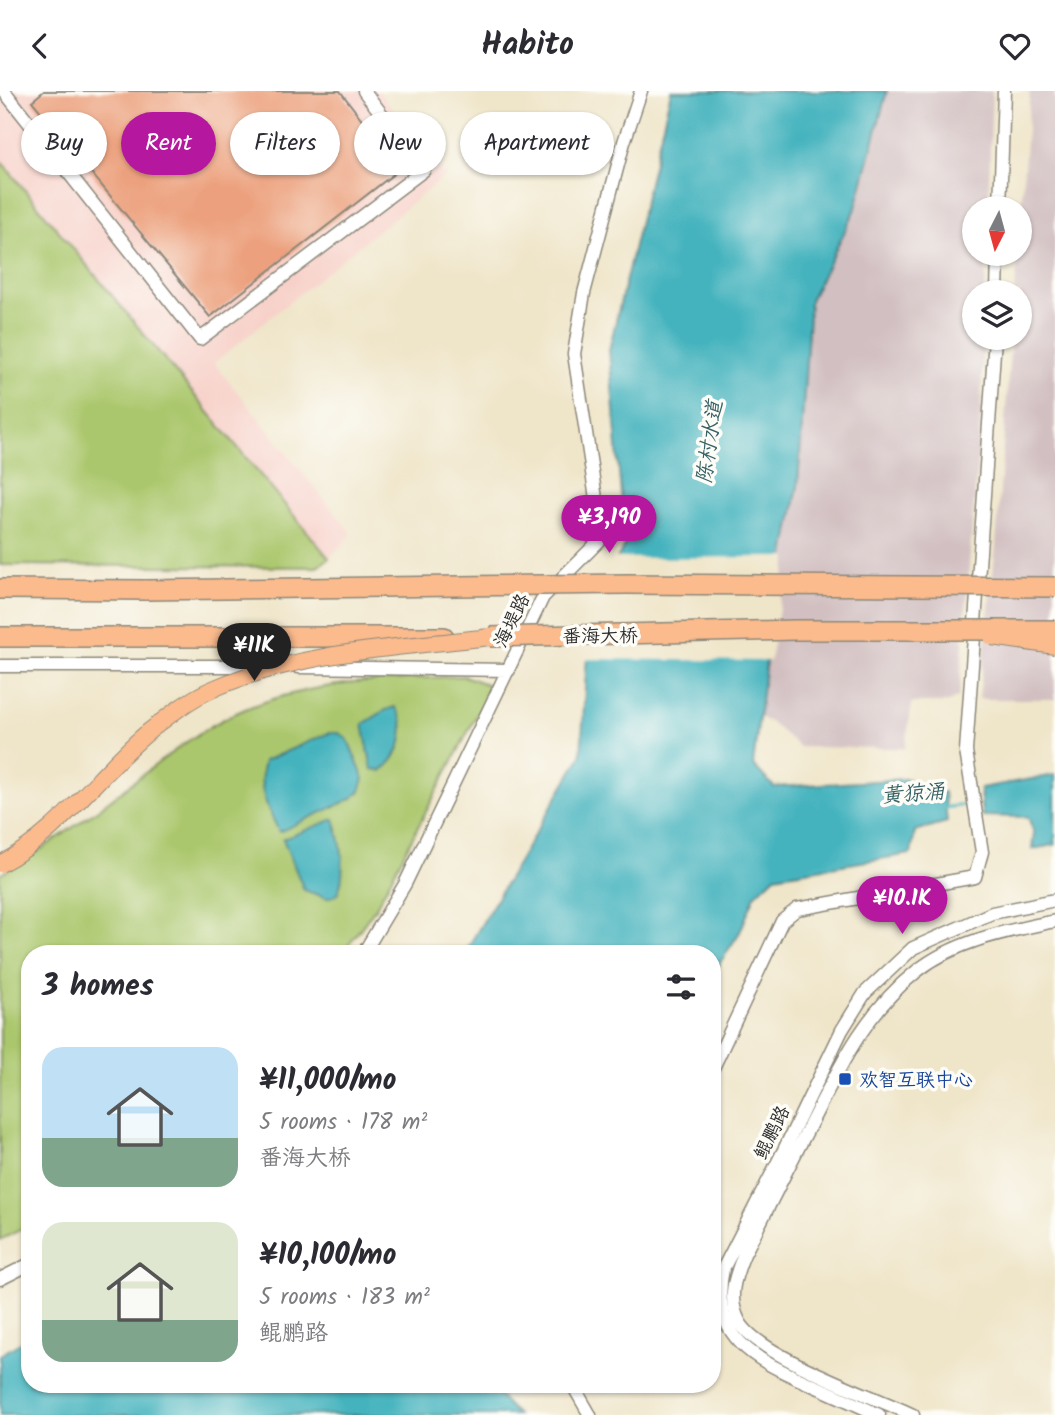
<!DOCTYPE html>
<html lang="en">
<head>
<meta charset="utf-8">
<style>
	:root { --surface:#fff; --page:#f2f2f3; --text:#2b2b33; --muted:#7c7c81; --accent:#b5179e }
	body { margin:0; font-family:Kalam,"LXGW WenKai TC",sans-serif; background:var(--page); color:var(--text); height:100vh; display:flex; flex-direction:column; font-size:26px; white-space:nowrap }
	* { box-sizing:border-box; margin:0 }
	p { font-size:23px; color:var(--muted) }
	.icon { flex:none; width:38px; height:38px; fill:none; stroke:currentColor; stroke-width:2; stroke-linecap:round; stroke-linejoin:round }
	.map { position:relative; flex:1; overflow:hidden }
	.details { position:absolute; left:21px; top:854px; width:700px; height:448px; display:flex; flex-direction:column; background:var(--surface); border-radius:28px; box-shadow:0 2px 5px #0004 }
	.details>* { flex:none }
	.top-card { position:absolute; left:21px; top:21px; width:700px; height:63px; display:flex; gap:14px }
	.needle { width:46px; rotate:186deg }
	.tools { position:absolute; left:962px; top:105px; display:grid; gap:14px }
	.tools a { display:grid; place-items:center; width:70px; height:70px; border-radius:50%; background:var(--surface); box-shadow:0 2px 5px #0004; font-size:35px }
	.price { position:absolute; translate:-50% -60px; padding:0 16px; border-radius:24px; background:var(--accent); color:#fff; font-size:23px; line-height:46px; filter:drop-shadow(0 2px 4px #0008) }
	.price::after { content:''; position:absolute; left:50%; top:42px; width:21px; height:16px; margin-left:-10px; background:inherit; clip-path:polygon(0 0,100% 0,50% 100%) }
	.price.current { background:#222; color:#fff }
	ul { padding:0; list-style:none }
	li { display:flex; align-items:center; gap:21px; height:175px; padding:0 21px }
	li span { display:grid; place-items:center; flex:none; width:196px; height:140px; border-radius:21px; color:#555 }
	li>.icon { margin-inline-start:auto }
	span .icon { width:84px; height:84px; fill:#fffc; stroke-width:1 }
	li b { font-size:30px }
	h2 { display:flex; justify-content:space-between; align-items:center; height:84px; padding:0 21px; font-size:30px }
	.tag { padding:0 24px; border-radius:32px; background:var(--surface); box-shadow:0 2px 5px #0004; font-size:24px; line-height:63px }
	.tag.current { background:var(--accent); color:#fff }
	header { display:flex; justify-content:space-between; align-items:center; height:91px; padding:0 21px; background:var(--surface); font-size:32px; font-weight:700 }
	.map>svg:first-child { display:block }
	.built { fill:#f7d1c9 }
	.industrial { fill:#d2bfc1 }
	.green { fill:#abc76d; stroke:#6b794c; stroke-width:2 }
	.water { fill:#44b3be; stroke:#386f74; stroke-width:2 }
	.pier { fill:#efe5c9 }
	.lines { fill:none; stroke-linecap:round; stroke-linejoin:round }
	.stream { stroke:#44b3be; stroke-width:3.5 }
	.building { fill:#eca07d }
	.minor-casing { stroke:#8d887a; stroke-width:15 }
	.highway-casing { stroke:#8d887a; stroke-width:22 }
	.minor { stroke:#fff; stroke-width:12 }
	.highway { stroke:#fbbb8d; stroke-width:19 }
	.major-bridge-casing { stroke:#8d887a; stroke-width:18; stroke-linecap:butt }
	.highway-bridge-casing { stroke:#8d887a; stroke-width:22; stroke-linecap:butt }
	.major-bridge { stroke:#fbbb8d; stroke-width:16 }
	.highway-bridge { stroke:#fbbb8d; stroke-width:19 }
	.transit-dot { fill:#1a4fb4; stroke:#fdfcf7; stroke-width:2.5 }
	.labels { text-anchor:middle; stroke-width:7; stroke-linejoin:round; paint-order:stroke }
	.street-label { font-size:19px; fill:#2b2b2b; stroke:#fdfcf7 }
	.transit-label { font-size:19px; fill:#164399; stroke:#fdfcf7; text-anchor:start }
	.water-label { font-size:21px; font-style:italic; fill:#356166; stroke:#fdfcf7 }
</style>
</head>
<body>
<header><svg class="icon" aria-label="back" viewBox="0 0 24 24"><path d="M15 5l-7 7 7 7"/></svg>Habito<svg class="icon" aria-label="heart" viewBox="0 0 24 24"><path d="M12 20l-8-8c-3-5 5-10 8-4 3-6 11-1 8 4z"/></svg></header>
<div class="map">
<svg width="1055" height="1324" viewBox="0 0 1055 1324">
	<rect width="100%" height="100%" fill="#fdfcf7"/>
	<filter id="ink" filterUnits="userSpaceOnUse"><feTurbulence type="fractalNoise" baseFrequency=".0143" numOctaves="2"/><feDisplacementMap in="SourceGraphic" scale="14" xChannelSelector="R" yChannelSelector="G"/><feConvolveMatrix kernelMatrix="1 2 1 2 8 2 1 2 1" color-interpolation-filters="sRGB"/></filter>
	<filter id="wash" filterUnits="userSpaceOnUse"><feTurbulence type="fractalNoise" baseFrequency=".00686" numOctaves="4" result="noise"/><feDisplacementMap in="SourceGraphic" scale="28" xChannelSelector="R" yChannelSelector="G"/><feGaussianBlur stdDeviation="1.57" result="paint"/><feColorMatrix in="noise" values="0 0 0 0 0 0 0 0 0 0 0 0 0 0 0 0 0 1.4 0 .05"/><feComposite in="paint" operator="in"/></filter>
	<g filter="url(#wash)">
		<rect width="100%" height="100%" fill="#efe5c9"/>
		<path class="built" d="M0 0H379L445 85 214 272 352 443 329 467 317 476 0 474Z"/>
		<path class="industrial" d="M887 0H992L988 117H975V163H986L985 201H975V247H983L981 320 959 605 947 612H912L905 657 800 656 770 631 759 626 769 547 798 395 810 209 855 120Z
			M1030 0H1055V608H979L996 455 1011 247H1020V201H1015L1018 163H1020V129Z"/>
		<path class="green" d="M0 69 329 467 317 476 0 474Z
			M464 585 492 595 376 816 342 863H30V1134L0 1149V783C47 757 90 725 132 692 165 667 196 641 234 623 306 589 386 589 464 585Z"/>
		<path class="water" d="M671 0H887L855 120 810 209 798 395 769 547 753 674 774 696 908 688 912 702 944 701 947 731 915 740 911 763 775 785 755 804 740 841 721 870 712 891V863H464L581 665 590 513 625 454 609 259Z
			M395 616C411 636 400 667 381 680L372 678 363 633 386 619Z
			M329 642H339L348 649 364 688 360 700 351 708 279 741C268 716 256 699 264 670Z
			M1055 684V754L1032 758 1034 742 1028 726 982 725 980 697Z
			M334 728C342 750 347 782 337 804L327 807 304 799 283 748Z
			M30 1246V1293H488L517 1324H0V1264Z"/>
		<path class="pier" d="M788 466 770 570 583 568 587 512 613 467Z"/>
		<g class="lines">
			<path class="stream" d="M943 717 970 713"/>
		</g>
		<g id="blocks">
			<path class="building" d="M44 0H340L400 78 210 226 32 10Z"/>
		</g>
	</g>
	<g filter="url(#ink)">
		<use href="#blocks" fill-opacity="0" stroke="#8d887a" stroke-width="2"/>
		<g class="lines">
			<defs>
				<path id="minor" d="M4 0 200 248 424 79 364 0
					M1000 117 1004 0
					M997 201 998 163
					M0 575H269
					M298 576 509 579
					M363 863 405 793 543 506 602 447 574 263 584 202 624 51 641 0
					M712 979 782 830 797 818 975 786 982 761 966 660 995 247
					M0 1188 30 1173
					M575 1293V1298L590 1324
					M879 1324C856 1313 833 1303 810 1293 756 1269 708 1246 723 1178L783 1061 842 939 865 902 913 857 992 822 1055 809
					M913 1324C873 1305 757 1265 739 1230 727 1207 735 1185 744 1163 766 1121 787 1078 809 1036 839 977 864 922 917 880 956 849 1008 840 1055 830"/>
				<path id="highway" d="M0 498 146 499
					M0 546H444"/>
			</defs>
			<use href="#minor" class="minor-casing"/>
			<use href="#highway" class="highway-casing"/>
			<use href="#minor" class="minor"/>
			<use href="#highway" class="highway"/>
			<defs>
				<path id="major-bridge" d="M992 546 1055 555
					M0 773C59 743 97 684 147 642 167 626 189 608 213 598 299 560 398 557 490 546"/>
				<path id="highway-bridge" d="M146 499 627 493 1055 496
					M490 546 796 539H1055"/>
			</defs>
			<use href="#major-bridge" class="major-bridge-casing"/>
			<use href="#highway-bridge" class="highway-bridge-casing"/>
			<use href="#major-bridge" class="major-bridge"/>
			<use href="#highway-bridge" class="highway-bridge"/>
		</g>
	</g>
	<rect class="transit-dot" x="838" y="981" width="14" height="14" rx="3.5"/>
	<g class="labels">
		<g class="street-label">
			<text transform="translate(511 529) rotate(-64)" y="7">海堤路</text>
			<text transform="translate(600 544) rotate(-1)" y="7">番海大桥</text>
			<text transform="translate(771 1041) rotate(-64)" y="7">鲲鹏路</text>
		</g>
		<g class="transit-label">
			<text x="859" y="995">欢智互联中心</text>
		</g>
		<g class="water-label">
			<text transform="translate(709 351) rotate(-82)" y="7">陈村水道</text>
			<text transform="translate(913 702) rotate(-4)" y="7">黄猄涌</text>
		</g>
	</g>
</svg>
<div class="tools">
<a><svg class="needle" viewBox="-14 -14 28 28"><path d="M0-13l5 13h-10z" fill="#e53935"/><path d="M0 13l5-13h-10z" fill="#7c7c81"/></svg></a>
<a><svg class="icon" aria-label="layers" viewBox="0 0 24 24"><path d="M12 4l9 5-9 5-9-5zM3 14l9 5 9-5"/></svg></a>
</div>
<b class="price" style="left:609px;top:464px">¥3,190</b>
<b class="price current" style="left:254px;top:592px">¥11K</b>
<b class="price" style="left:902px;top:845px">¥10.1K</b>
<div class="top-card">
<a class="tag">Buy</a>
<a class="tag current">Rent</a>
<a class="tag">Filters</a>
<a class="tag">New</a>
<a class="tag">Apartment</a>
</div>
<section class="details">
<h2>3 homes<svg class="icon" aria-label="filters" viewBox="0 0 24 24"><path d="M4 7h16M4 17h16"/><circle cx="9" cy="7" r="2"/><circle cx="15" cy="17" r="2"/></svg></h2>
<ul>
<li><span style="background:linear-gradient(#bfe0f5 65%,#7fa58c 0)"><svg class="icon" aria-label="home" viewBox="0 0 24 24"><path d="M3 11l9-7 9 7M6 9v11h12V9"/></svg></span><div><b>¥11,000/mo</b><p>5 rooms · 178 m²</p><p>番海大桥</p></div></li>
<li><span style="background:linear-gradient(#dfe7d0 70%,#7fa58c 0)"><svg class="icon" aria-label="home" viewBox="0 0 24 24"><path d="M3 11l9-7 9 7M6 9v11h12V9"/></svg></span><div><b>¥10,100/mo</b><p>5 rooms · 183 m²</p><p>鲲鹏路</p></div></li>
</ul>
</section>
</div>
</body>
</html>
